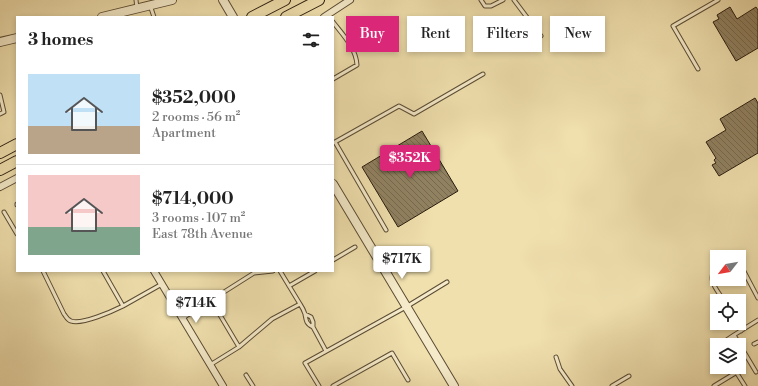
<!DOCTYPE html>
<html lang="en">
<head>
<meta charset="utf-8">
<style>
	:root { --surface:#fff; --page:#f6f6f6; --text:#222; --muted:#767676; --line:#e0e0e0; --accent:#db2777 }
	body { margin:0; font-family:"Libre Bodoni",serif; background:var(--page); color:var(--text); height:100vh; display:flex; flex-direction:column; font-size:15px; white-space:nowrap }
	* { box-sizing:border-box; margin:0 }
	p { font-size:13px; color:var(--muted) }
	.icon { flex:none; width:22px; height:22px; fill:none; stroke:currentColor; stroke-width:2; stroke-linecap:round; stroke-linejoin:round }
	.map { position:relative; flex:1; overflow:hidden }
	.panel { position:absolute; left:16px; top:16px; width:318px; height:256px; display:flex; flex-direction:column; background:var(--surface); border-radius:0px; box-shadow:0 2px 6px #0003 }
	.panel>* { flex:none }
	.banner { position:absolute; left:346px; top:16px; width:352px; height:36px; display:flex; gap:8px }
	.needle { width:26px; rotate:239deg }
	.tools { position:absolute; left:710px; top:250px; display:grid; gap:8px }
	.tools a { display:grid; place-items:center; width:36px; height:36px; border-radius:0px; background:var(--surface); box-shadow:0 2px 6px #0003; font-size:20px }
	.price { position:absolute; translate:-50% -34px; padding:0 9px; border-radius:4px; background:#fff; color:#222; font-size:13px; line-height:26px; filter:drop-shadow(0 1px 2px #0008) }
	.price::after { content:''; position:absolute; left:50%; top:24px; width:12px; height:9px; margin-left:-6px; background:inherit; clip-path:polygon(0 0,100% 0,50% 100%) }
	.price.current { background:var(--accent); color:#fff }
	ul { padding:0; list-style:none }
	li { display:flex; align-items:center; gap:12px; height:100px; padding:0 12px }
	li+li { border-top:1px solid var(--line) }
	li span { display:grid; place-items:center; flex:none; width:112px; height:80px; border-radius:0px; color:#555 }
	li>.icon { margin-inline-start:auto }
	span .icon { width:48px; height:48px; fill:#fffc; stroke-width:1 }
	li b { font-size:17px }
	h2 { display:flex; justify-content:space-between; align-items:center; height:48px; padding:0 12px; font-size:17px }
	.chip { padding:0 14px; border-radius:0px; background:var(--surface); box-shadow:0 2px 6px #0003; font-size:14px; line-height:36px }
	.chip.current { background:var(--accent); color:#fff }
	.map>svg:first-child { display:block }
	.building { fill:url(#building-back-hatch); stroke:#291b0d }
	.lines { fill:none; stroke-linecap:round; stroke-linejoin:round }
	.service-casing { stroke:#5b4c35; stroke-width:5 }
	.minor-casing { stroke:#5b4c35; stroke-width:8 }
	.tertiary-casing { stroke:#5b4c35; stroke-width:10 }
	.trunk-casing { stroke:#291b0d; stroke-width:12 }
	.service { stroke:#f5ebca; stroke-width:3 }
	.minor { stroke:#f5ebca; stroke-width:6 }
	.tertiary { stroke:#f5ebca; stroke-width:8 }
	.trunk { stroke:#f0e0ae; stroke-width:10 }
</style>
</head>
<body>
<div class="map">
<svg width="758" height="386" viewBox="0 0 758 386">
	<defs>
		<pattern id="building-back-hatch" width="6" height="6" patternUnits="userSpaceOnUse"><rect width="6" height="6" fill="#908161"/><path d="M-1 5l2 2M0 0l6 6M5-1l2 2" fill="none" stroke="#76694e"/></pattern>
	</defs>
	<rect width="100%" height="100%" fill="#f0e0ae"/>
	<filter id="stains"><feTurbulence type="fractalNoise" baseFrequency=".005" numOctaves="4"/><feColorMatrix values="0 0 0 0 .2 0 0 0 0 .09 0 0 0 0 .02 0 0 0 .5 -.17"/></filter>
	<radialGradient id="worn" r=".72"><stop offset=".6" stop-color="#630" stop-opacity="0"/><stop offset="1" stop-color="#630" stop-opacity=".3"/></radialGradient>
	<path class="building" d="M730 7 737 19 756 7 758 10V48L736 61 713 22 719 19 717 15Z
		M755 98 758 103V153L719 176 712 165 716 163 714 160 716 158 706 142 726 130 720 119Z
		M422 131 458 191 398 227 362 167Z"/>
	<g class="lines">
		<defs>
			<path id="service" d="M136 0 137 8
				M481 0 485 6H491L503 0
				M514 0 541 36
				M150 5 154 17
				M333 22C343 35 356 48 357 65L333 79
				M698 69 673 26 718 0
				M0 95 4 112 0 114
				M335 142 399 106 414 114 483 74
				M333 143 335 142 386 230
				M17 204V205
				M4 212 17 234
				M730 257H731
				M333 260 355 247
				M739 262 758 298
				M717 266C706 280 716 288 724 301
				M43 271 64 314C66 316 67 320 71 321 82 325 113 311 123 306
				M103 271 123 306 162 284
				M289 286 315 271
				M211 300 239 347
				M300 304C302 307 304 311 305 314 306 320 306 324 313 327
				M305 314 311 317 313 322V327L326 351
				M183 318 254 273 273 271
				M737 323 741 331
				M754 344 758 342
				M719 345 734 335
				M556 357 560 369 572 386
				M210 365 239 347 272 319 300 304 280 271
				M733 367 745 386
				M756 372 734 335 758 320
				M246 375 253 386
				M319 386 305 363 406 307 447 282
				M333 386 392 353 408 380
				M612 386 629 376
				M714 386 737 372"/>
			<path id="minor" d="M324 17 350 0
				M0 187 17 178
				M154 271 223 386"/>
			<path id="tertiary" d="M223 0 233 17
				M102 17 172 0
				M0 42 17 38
				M333 184 454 386"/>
			<path id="trunk" d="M252 17 285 0
				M286 17 319 0
				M0 153 17 144
				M0 170 17 161"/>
		</defs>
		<use href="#service" class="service-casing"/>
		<use href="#minor" class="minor-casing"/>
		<use href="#tertiary" class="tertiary-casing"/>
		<use href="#trunk" class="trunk-casing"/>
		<use href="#service" class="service"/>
		<use href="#minor" class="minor"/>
		<use href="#tertiary" class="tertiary"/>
		<use href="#trunk" class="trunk"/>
	</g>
	<rect width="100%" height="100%" filter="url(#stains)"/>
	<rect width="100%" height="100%" fill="url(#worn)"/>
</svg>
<div class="tools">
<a><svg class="needle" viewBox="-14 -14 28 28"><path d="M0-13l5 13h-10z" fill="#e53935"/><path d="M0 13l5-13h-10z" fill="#767676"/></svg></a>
<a><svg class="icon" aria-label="locate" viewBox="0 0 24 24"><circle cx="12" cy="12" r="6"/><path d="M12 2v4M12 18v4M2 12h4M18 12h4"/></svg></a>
<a><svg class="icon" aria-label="layers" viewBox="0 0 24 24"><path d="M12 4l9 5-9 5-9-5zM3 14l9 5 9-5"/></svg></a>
</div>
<b class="price current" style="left:410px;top:179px">$352K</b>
<b class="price" style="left:402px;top:280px">$717K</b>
<b class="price" style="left:196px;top:324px">$714K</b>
<div class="banner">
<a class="chip current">Buy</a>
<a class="chip">Rent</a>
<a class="chip">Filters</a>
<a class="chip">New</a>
</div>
<section class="panel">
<h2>3 homes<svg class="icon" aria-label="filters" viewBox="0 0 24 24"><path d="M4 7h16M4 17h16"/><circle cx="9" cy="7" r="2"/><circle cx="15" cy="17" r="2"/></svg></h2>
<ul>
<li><span style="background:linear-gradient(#bfe0f5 65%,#b9a48a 0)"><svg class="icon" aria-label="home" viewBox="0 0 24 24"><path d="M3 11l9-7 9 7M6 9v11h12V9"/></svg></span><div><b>$352,000</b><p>2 rooms · 56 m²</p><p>Apartment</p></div></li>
<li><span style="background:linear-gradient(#f6c9c9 65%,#7fa58c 0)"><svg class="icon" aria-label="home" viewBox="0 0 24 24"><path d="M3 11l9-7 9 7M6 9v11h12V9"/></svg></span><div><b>$714,000</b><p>3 rooms · 107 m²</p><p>East 78th Avenue</p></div></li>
</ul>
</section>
</div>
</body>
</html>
